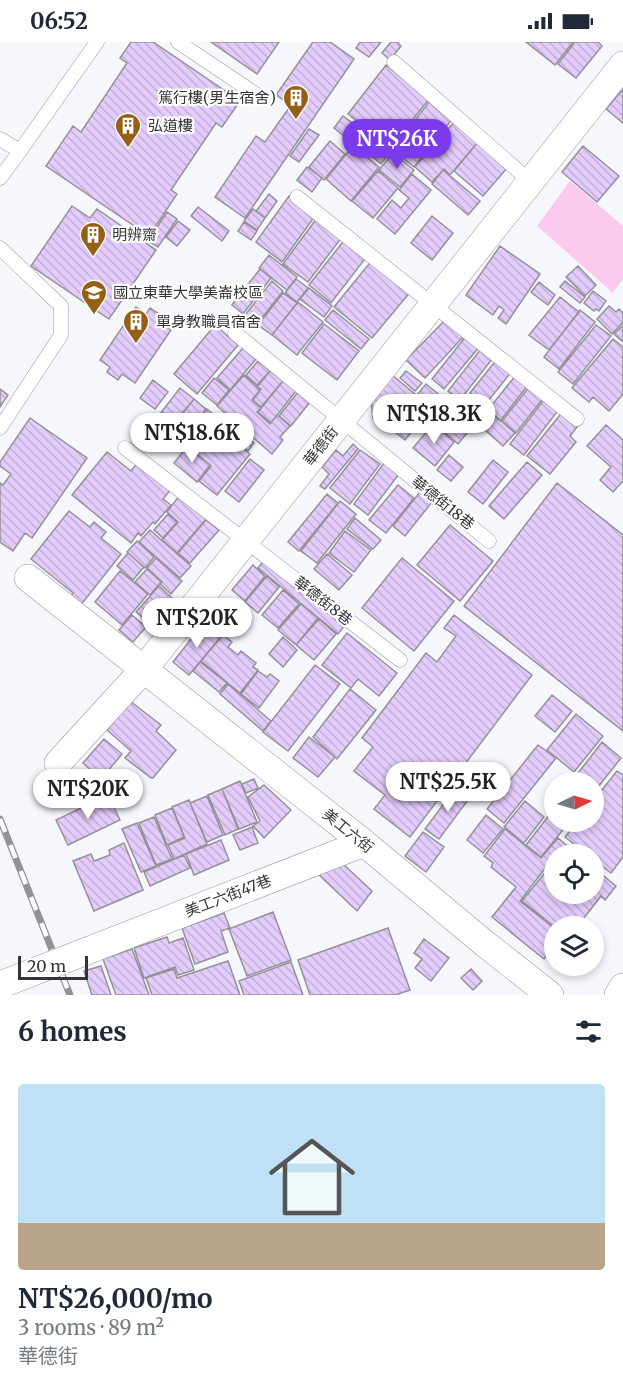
<!DOCTYPE html>
<html lang="en">
<head>
<meta charset="utf-8">
<style>
	:root { --surface:#fff; --page:#f6f6f7; --text:#1f2937; --muted:#747a83; --line:#e0e1e3; --accent:#7c3aed }
	body { margin:0; font-family:Merriweather,"Noto Sans TC",serif; background:var(--page); color:var(--text); height:100vh; display:flex; flex-direction:column; font-size:22px; white-space:nowrap }
	* { box-sizing:border-box; margin:0 }
	p { font-size:20px; color:var(--muted) }
	.icon { flex:none; width:33px; height:33px; fill:none; stroke:currentColor; stroke-width:2; stroke-linecap:round; stroke-linejoin:round }
	.map { position:relative; height:953px; overflow:hidden }
	.sheet { display:flex; flex-direction:column; background:var(--surface); flex:1 }
	.sheet>* { flex:none }
	.needle { width:39px; rotate:85deg }
	.controls { position:absolute; left:544px; top:730px; display:grid; gap:12px }
	.controls a { display:grid; place-items:center; width:60px; height:60px; border-radius:50%; background:var(--surface); box-shadow:0 3px 9px #0003; font-size:30px }
	.scale { position:absolute; left:18px; bottom:15px; width:70px; box-sizing:border-box; padding-left:6px; border:3px solid #343437; border-top:0; font-size:16px; line-height:21px; white-space:nowrap; color:#343437; -webkit-text-stroke:4px #fff; paint-order:stroke }
	.price { position:absolute; translate:-50% -51px; padding:0 14px; border-radius:21px; background:#fff; color:#222; font-size:20px; line-height:39px; filter:drop-shadow(0 2px 3px #0008) }
	.price::after { content:''; position:absolute; left:50%; top:36px; width:18px; height:14px; margin-left:-9px; background:inherit; clip-path:polygon(0 0,100% 0,50% 100%) }
	.price.current { background:var(--accent); color:#fff }
	ul { padding:0; list-style:none }
	li { display:grid; align-content:center; gap:12px; height:318px; padding:0 18px }
	li+li { border-top:2px solid var(--line) }
	li span { display:grid; place-items:center; height:186px; border-radius:6px; color:#555 }
	li>.icon { margin-inline-start:auto }
	span .icon { width:108px; height:108px; fill:#fffc; stroke-width:1 }
	li b { font-size:26px }
	h2 { display:flex; justify-content:space-between; align-items:center; height:72px; padding:0 18px; font-size:26px }
	.status { display:flex; justify-content:space-between; align-items:center; height:42px; padding:0 30px; background:var(--surface); direction:ltr }
	.status svg { height:16px; fill:currentColor }
	.map>svg:first-child { display:block }
	.green { fill:#fbcaec }
	.building { fill:url(#building-back-hatch); stroke:#949197; stroke-width:1.5 }
	.lines { fill:none; stroke-linecap:round; stroke-linejoin:round }
	.service-casing { stroke:#98999e; stroke-width:15 }
	.minor-casing { stroke:#98999e; stroke-width:28 }
	.service { stroke:#fff; stroke-width:14 }
	.minor { stroke:#fff; stroke-width:27 }
	.rail-casing { stroke:#929297; stroke-width:7 }
	.rail { stroke:#fff; stroke-width:4.5; stroke-dasharray:14; stroke-linecap:butt }
	.minor-bridge-casing { stroke:#98999e; stroke-width:28; stroke-linecap:butt }
	.minor-bridge { stroke:#fff; stroke-width:27 }
	.labels { text-anchor:middle; stroke-width:4.5; stroke-linejoin:round; paint-order:stroke }
	.poi-label { font-size:15px; fill:#343437; stroke:#fff; text-anchor:start }
	.street-label { font-size:15px; fill:#343437; stroke:#fff }
</style>
</head>
<body>
<div class="status"><b>06:52</b><svg viewBox="0 0 49 12"><path d="M0 12V9h3v3zM5 12V6h3v6zM10 12V3h3v9zM15 12V0h3v12zM26 1h20v11H26zM47 4h2v5h-2z"/></svg></div>
<div class="map">
<svg width="623" height="953" viewBox="0 0 623 953">
	<defs>
		<pattern id="building-back-hatch" width="6" height="6" patternUnits="userSpaceOnUse" patternTransform="scale(1.5)"><rect width="6" height="6" fill="#e3ccfb"/><path d="M-1 5l2 2M0 0l6 6M5-1l2 2" fill="none" stroke="#c3b0d8"/></pattern>
	</defs>
	<rect width="100%" height="100%" fill="#f6f7fd"/>
	<path class="green" d="M570 139 623 184V237L611 253 612 250 537 184Z"/>
	<path class="building" d="M131 0H153L240 59 222 85 216 81 171 148 177 152 149 194 46 124 73 84 81 90 127 21 120 16Z
		M211 0H279L257 32Z
		M313 0H330L354 17 245 176 215 155 256 94 265 100 291 63 276 53Z
		M360 0H381L369 15 356 6Z
		M391 0H397L401 4 390 18 382 11Z
		M526 0H573L555 23Z
		M575 0H598L602 4 576 36 558 22Z
		M386 23 429 57 406 86 429 105 414 125 348 72Z
		M623 47V81L606 67Z
		M430 59 453 76 431 104 408 87Z
		M343 74 362 88 352 101 334 86Z
		M455 79 478 100 450 133 444 127 432 140 415 125Z
		M309 87 319 93 299 120 290 114Z
		M365 88 391 109 381 122 355 100Z
		M330 99 345 112 324 138 309 125Z
		M478 100 507 126 483 154 454 129Z
		M353 104 379 125 351 159 326 137Z
		M583 104 619 134 597 160 562 130Z
		M393 111 414 128 400 145 379 128Z
		M307 125 322 136 312 150 297 138Z
		M443 128 480 159 468 173 432 142Z
		M378 129 398 146 373 176 352 159Z
		M412 132 431 148 395 192 377 177 392 158 401 166 409 156 399 148Z
		M269 152 277 159 265 176 256 169Z
		M289 154 315 174 282 220 256 200Z
		M72 164 90 176 97 167 156 208 109 277 31 224Z
		M198 165 229 189 222 199 191 174Z
		M253 167 265 176 257 188 244 179Z
		M167 170 177 177 158 205 148 199Z
		M432 174 453 191 432 218 411 201Z
		M317 176 342 195 308 240 283 222Z
		M178 179 190 188 177 204 166 195Z
		M244 180 257 189 251 198 238 189Z
		M346 196 368 213 331 261 309 243Z
		M500 204 540 232 506 282 498 276 504 268 499 264 493 273 466 253Z
		M269 213 297 235 287 248 259 226Z
		M373 217 411 249 372 296 334 265Z
		M578 224 596 243 585 254 566 235Z
		M260 227 271 236 243 272 232 263Z
		M296 237 308 246 297 260 285 251Z
		M272 239 283 249 257 282 245 273Z
		M565 239 585 255 580 261 560 245Z
		M539 240 555 253 548 263 531 250Z
		M309 246 332 264 324 275 300 257Z
		M593 249 606 259 599 269 596 267 594 269 584 261Z
		M283 251 297 261 272 293 258 283Z
		M560 255 579 270 549 308 529 293Z
		M298 260 323 280 297 313 272 293Z
		M609 264 616 270 619 267 623 271V280L612 292 597 277Z
		M136 265 146 272 150 266 161 273 157 279 171 288 135 341 122 332 118 338 107 330 110 325 100 318Z
		M333 268 369 297 361 307 325 278Z
		M580 268 595 280 559 327 544 315Z
		M448 275 465 293 425 336 406 318Z
		M324 282 359 309 337 338 302 311Z
		M215 283 238 303 197 352 174 332Z
		M596 283 611 294 573 342 558 330Z
		M623 283V300L614 292Z
		M467 293 480 304 444 347 432 337Z
		M613 297 623 305V352L609 369 593 355 589 360 572 346Z
		M243 306 256 317 230 348 217 336Z
		M481 307 493 316 460 358 448 349Z
		M497 317 512 329 485 363 470 351Z
		M258 319 270 329 257 343 246 333Z
		M270 329 283 339 261 365 253 358 261 347 257 345Z
		M406 329 422 341 415 349 400 336Z
		M244 333 260 348 252 358 261 366 257 370 270 382 277 373 290 384 280 395 283 398 272 412 217 364Z
		M392 333 415 352 387 386 373 376 371 358Z
		M516 333 528 343 500 379 487 369Z
		M214 336 229 348 217 363 202 351Z
		M153 338 168 350 155 367 140 356Z
		M283 339 296 349 271 381 258 370Z
		M426 342 441 354 405 398 390 386Z
		M530 344 544 355 516 391 502 379Z
		M180 346 194 357 169 387 156 377Z
		M0 347 8 353 0 365Z
		M298 350 310 360 291 384 279 374Z
		M444 354 458 365 447 380 433 370Z
		M546 355 560 366 524 413 510 402Z
		M194 357 206 367 180 399 168 390Z
		M460 366 476 380 458 402 442 388Z
		M207 367 222 379 197 410 182 399Z
		M489 368 515 391 503 404 478 382Z
		M564 368 580 381 570 394 576 400 550 432 527 414Z
		M30 376 87 416 32 496 25 491 13 509 0 500V441L3 443 11 432 0 424V420Z
		M226 376 239 387 232 396 219 386Z
		M433 382 454 400 435 424 413 406Z
		M606 383 623 398V439L613 450 600 438 611 425 587 404Z
		M217 386 250 412 217 453 199 439 211 424 197 412Z
		M239 389 254 401 248 409 233 397Z
		M353 402 358 407 325 447 320 444 329 432 322 425 336 408 343 414Z
		M187 405 210 423 197 440 174 421Z
		M360 408 380 422 350 462 330 446Z
		M107 410 131 429 138 420 171 447 163 457 171 463 155 482 153 480 141 494 138 491 131 501 72 453Z
		M449 413 463 425 451 439 437 428Z
		M250 417 264 428 239 460 225 449Z
		M493 418 508 430 483 462 468 450Z
		M527 420 542 433 504 477 489 464Z
		M384 421 399 432 368 473 354 462Z
		M557 441 623 493V689L464 564Z
		M398 443 414 456 386 491 369 478Z
		M420 450 432 460 405 494 393 484Z
		M327 452 338 461 299 509 288 500Z
		M179 454 206 477 177 511 162 498 178 480 167 470Z
		M340 459 356 472 317 521 301 509Z
		M69 469 90 485 94 480 106 490 101 496 121 512 80 564 69 556 73 551 31 517Z
		M168 472 177 480 163 496 154 488Z
		M355 476 381 498 373 507 347 487Z
		M206 478 219 488 190 521 178 511Z
		M450 483 493 519 460 559 417 523Z
		M150 488 191 524 180 536 139 500Z
		M345 489 371 508 354 530 329 511Z
		M137 499 154 515 145 526 127 510Z
		M128 511 144 525 133 538 117 524Z
		M327 512 352 533 339 548 314 527Z
		M156 516 182 539 171 552 160 542 162 540 147 526Z
		M402 516 454 559 414 609 362 566Z
		M265 517 345 583 338 592 258 526Z
		M253 523 265 534 245 559 232 548Z
		M147 527 161 540 150 553 135 540Z
		M120 529 148 552 122 583 95 560Z
		M267 534 279 545 258 571 245 560Z
		M159 544 172 556 150 582 136 570Z
		M283 548 299 562 278 586 262 573Z
		M301 562 318 576 296 603 278 588Z
		M132 573 146 585 133 600 119 588Z
		M454 573 532 633 410 795 374 767 385 753 354 729 373 705 362 696 426 611 437 620 456 594 444 586Z
		M319 577 336 592 314 618 296 603Z
		M203 582 211 589 215 585 223 592 189 633 173 620Z
		M347 591 397 631 379 654 358 637 351 646 322 623Z
		M223 593 232 600 228 605 238 613 241 609 256 621 253 625 258 628 240 651 201 619Z
		M283 595 297 608 283 625 269 612Z
		M200 620 227 641 219 650 193 629Z
		M315 623 340 642 288 709 263 690Z
		M258 629 267 635 270 632 279 639 259 666 241 652Z
		M228 642 271 679 263 689 220 652Z
		M350 647 376 668 337 717 313 695Z
		M552 653 572 669 555 690 535 674Z
		M130 659 161 683 156 689 176 708 153 736H151L125 716 131 709 107 688Z
		M576 672 603 694 574 730 547 708Z
		M309 695 335 715 318 735 293 716Z
		M104 697 122 712 101 737 83 721Z
		M602 700 621 716 594 750V741H582L575 735Z
		M538 703 556 716 504 781 487 767Z
		M617 729 623 733V815L611 831 594 818V813H588L565 795 577 780H594V758Z
		M254 737 258 746 246 751 242 742Z
		M240 739 257 780 239 787 222 747Z
		M264 743 291 768 264 796 253 784 260 779 248 755Z
		M457 744 471 754 439 797 425 787Z
		M222 747 238 787 225 793 208 753Z
		M108 753 120 778 68 803 56 778Z
		M207 754 223 793 207 800 190 761Z
		M189 758 207 802 174 817 168 803 185 796 172 765Z
		M525 759 544 775 524 801 504 785Z
		M172 766 184 795 167 803 155 773Z
		M550 772 555 775V780H561L566 784 541 815 526 803Z
		M486 773 503 787 483 811 467 798Z
		M154 775 172 817 156 823 139 781Z
		M137 781 156 824 141 830 122 787Z
		M252 785 258 801 240 808 233 793Z
		M505 787 541 816 558 796 571 807 567 813H555V828L553 831 546 825 520 859 555 887V903L544 917 492 875 516 845 491 825 493 821 484 814Z
		M423 790 444 805 426 830 405 814Z
		M221 798 229 818 194 833 186 812Z
		M124 801 143 848 94 869 73 819 91 812 94 819 110 813 109 808Z
		M184 813 190 826 150 844 144 830Z
		M342 821 372 849 357 869 316 830Z
		M594 826 616 844 605 858 601 854 577 885H555L522 859 548 827 553 831 555 828V852H594Z
		M273 870 291 918 247 934 229 887Z
		M224 871 230 886 221 889 228 910 195 922 182 886Z
		M388 886 410 948 395 953H310L298 918Z
		M167 895 169 901 183 896 194 928 178 933 175 925 144 936 134 906Z
		M424 897 449 916 431 939 415 926 422 917 414 911Z
		M132 907 149 953H116L103 917Z
		M228 919 240 953H152L146 936 174 927 177 936Z
		M291 920 303 953H244L239 939Z
		M101 924 111 953H92L84 929Z
		M471 927 482 939 473 948 461 936Z"/>
	<g class="lines">
		<defs>
			<path id="service" d="M178 0 257 53
				M394 20 531 140
				M0 97 20 109 97 0
				M0 136 20 109
				M297 155 577 377
				M0 206 61 264V293L0 386
				M235 291 489 499
				M125 406 400 618"/>
			<path id="minor" d="M28 536 364 801 484 901 550 953
				M58 721 144 627 623 23
				M92 907 364 801
				M618 953 623 945"/>
		</defs>
		<use href="#service" class="service-casing"/>
		<use href="#minor" class="minor-casing"/>
		<use href="#service" class="service"/>
		<use href="#minor" class="minor"/>
		<defs>
			<path id="rail" d="M0 777 70 953"/>
		</defs>
		<use href="#rail" class="rail-casing"/>
		<use href="#rail" class="rail"/>
		<defs>
			<path id="minor-bridge" d="M0 943 92 907"/>
		</defs>
		<use href="#minor-bridge" class="minor-bridge-casing"/>
		<use href="#minor-bridge" class="minor-bridge"/>
	</g>
	<defs>
		<symbol id="building-pin" viewBox="-11 -11 22 30"><path d="M0 17L-7.5 6A9.5 9.5 0 1 1 7.5 6Z" fill="#956016" stroke="#fff"/><path d="M-4-6H4V6H1V3H-1V6H-4ZM-2.5-4.3h1.7v1.8h-1.7ZM.8-4.3h1.7v1.8H.8ZM-2.5-1h1.7V.8h-1.7ZM.8-1h1.7V.8H.8Z" fill="#fff"/></symbol>
		<symbol id="university-pin" viewBox="-11 -11 22 30"><path d="M0 17L-7.5 6A9.5 9.5 0 1 1 7.5 6Z" fill="#956016" stroke="#fff"/><path d="M0-5L7-2L0 1L-7-2ZM-4 1L0 2.5L4 1V4Q0 6-4 4Z" fill="#fff"/></symbol>
	</defs>
	<g fill-rule="evenodd">
		<use href="#building-pin" x="281" y="41" width="30" height="40"/>
		<use href="#building-pin" x="113" y="69" width="30" height="40"/>
		<use href="#building-pin" x="78" y="178" width="30" height="40"/>
		<use href="#university-pin" x="79" y="236" width="30" height="40"/>
		<use href="#building-pin" x="121" y="265" width="30" height="40"/>
	</g>
	<g class="labels">
		<g class="poi-label">
			<text x="276" y="61" text-anchor="end">篤行樓(男生宿舍)</text>
			<text x="148" y="89">弘道樓</text>
			<text x="112" y="198">明辨齋</text>
			<text x="113" y="256">國立東華大學美崙校區</text>
			<text x="156" y="285">單身教職員宿舍</text>
		</g>
		<g class="street-label">
			<text transform="translate(321 404) rotate(-52)" y="5">華德街</text>
			<text transform="translate(443 461) rotate(39)" y="5">華德街18巷</text>
			<text transform="translate(323 559) rotate(38)" y="5">華德街8巷</text>
			<text transform="translate(348 789) rotate(39)" y="5">美工六街</text>
			<text transform="translate(228 854) rotate(-21)" y="5">美工六街47巷</text>
		</g>
	</g>
</svg>
<div class="controls">
<a><svg class="needle" viewBox="-14 -14 28 28"><path d="M0-13l5 13h-10z" fill="#e53935"/><path d="M0 13l5-13h-10z" fill="#747a83"/></svg></a>
<a><svg class="icon" aria-label="locate" viewBox="0 0 24 24"><circle cx="12" cy="12" r="6"/><path d="M12 2v4M12 18v4M2 12h4M18 12h4"/></svg></a>
<a><svg class="icon" aria-label="layers" viewBox="0 0 24 24"><path d="M12 4l9 5-9 5-9-5zM3 14l9 5 9-5"/></svg></a>
</div>
<div class="scale">20 m</div>
<b class="price current" style="left:397px;top:128px">NT$26K</b>
<b class="price" style="left:434px;top:403px">NT$18.3K</b>
<b class="price" style="left:192px;top:422px">NT$18.6K</b>
<b class="price" style="left:197px;top:607px">NT$20K</b>
<b class="price" style="left:448px;top:771px">NT$25.5K</b>
<b class="price" style="left:88px;top:778px">NT$20K</b>
</div>
<section class="sheet">
<h2>6 homes<svg class="icon" aria-label="filters" viewBox="0 0 24 24"><path d="M4 7h16M4 17h16"/><circle cx="9" cy="7" r="2"/><circle cx="15" cy="17" r="2"/></svg></h2>
<ul>
<li><span style="background:linear-gradient(#bfe0f5 75%,#b9a48a 0)"><svg class="icon" aria-label="home" viewBox="0 0 24 24"><path d="M3 11l9-7 9 7M6 9v11h12V9"/></svg></span><div><b>NT$26,000/mo</b><p>3 rooms · 89 m²</p><p>華德街</p></div></li>
</ul>
</section>
</body>
</html>
